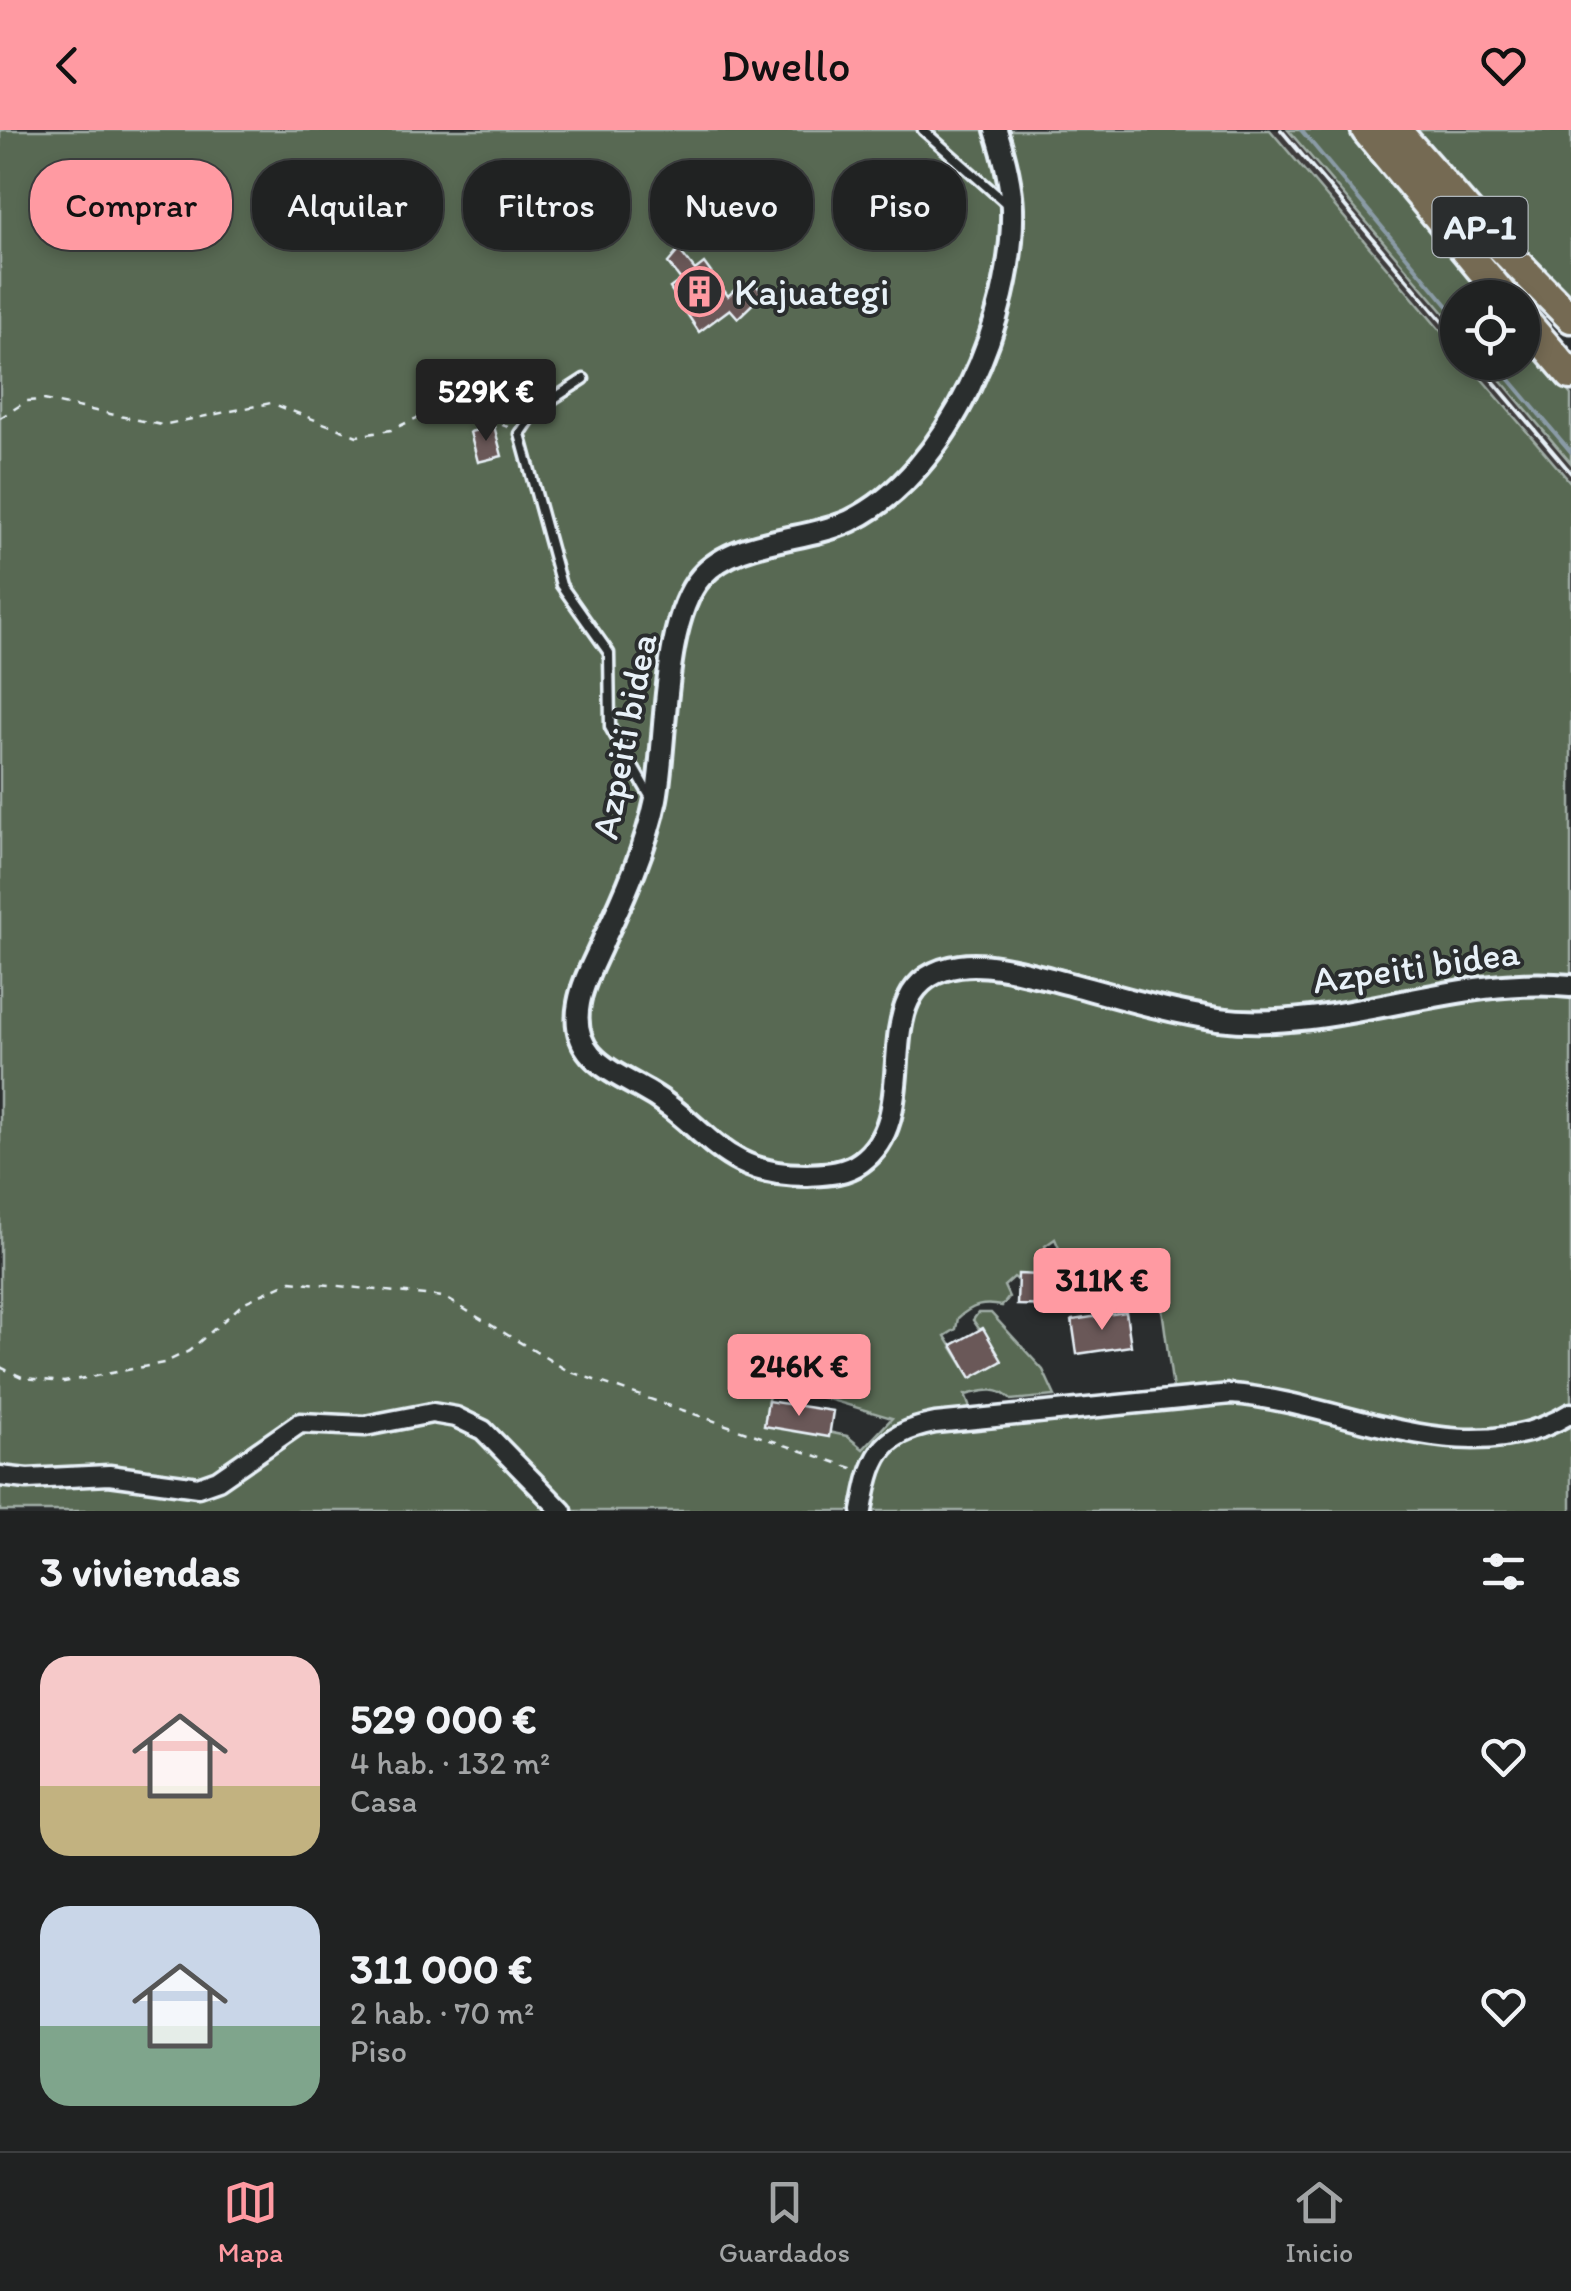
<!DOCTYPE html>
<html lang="es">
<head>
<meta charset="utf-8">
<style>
	:root { --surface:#202222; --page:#282a2a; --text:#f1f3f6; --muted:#a2a4a5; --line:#3d3f40; --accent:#ff9aa2 }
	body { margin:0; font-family:Itim,sans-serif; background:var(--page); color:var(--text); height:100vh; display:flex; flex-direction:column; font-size:38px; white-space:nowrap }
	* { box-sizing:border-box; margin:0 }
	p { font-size:32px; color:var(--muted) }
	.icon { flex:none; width:55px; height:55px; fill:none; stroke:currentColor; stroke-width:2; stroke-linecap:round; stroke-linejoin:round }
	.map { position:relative; height:1381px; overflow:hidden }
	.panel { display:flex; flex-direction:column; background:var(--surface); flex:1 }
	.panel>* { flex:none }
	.guide { position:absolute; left:30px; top:30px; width:1000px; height:90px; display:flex; gap:20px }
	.tools { position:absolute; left:1440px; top:150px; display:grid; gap:20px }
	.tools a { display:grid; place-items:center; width:100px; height:100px; border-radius:50%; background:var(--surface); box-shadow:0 5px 15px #0003,0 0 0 2px var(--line); font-size:50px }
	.price { position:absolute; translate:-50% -85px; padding:0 22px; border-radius:10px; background:var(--accent); color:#111; font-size:32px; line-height:65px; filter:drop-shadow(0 2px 5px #0008) }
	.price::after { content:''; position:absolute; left:50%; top:60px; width:30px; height:22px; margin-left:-15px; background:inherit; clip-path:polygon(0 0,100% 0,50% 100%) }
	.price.on { background:#222; color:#fff }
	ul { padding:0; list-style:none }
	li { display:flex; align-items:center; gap:30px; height:250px; padding:0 40px }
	li span { display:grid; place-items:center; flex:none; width:280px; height:200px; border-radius:30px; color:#555 }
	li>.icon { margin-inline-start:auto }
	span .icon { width:120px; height:120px; fill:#fffc; stroke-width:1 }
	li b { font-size:42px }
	h2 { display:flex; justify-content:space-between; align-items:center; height:120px; padding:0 40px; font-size:42px }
	.pill { padding:0 35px; border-radius:40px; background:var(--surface); box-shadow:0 5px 15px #0003,0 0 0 2px var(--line); font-size:35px; line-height:90px }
	.pill.on { background:var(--accent); color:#111 }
	header { display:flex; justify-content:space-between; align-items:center; height:130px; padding:0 40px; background:var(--accent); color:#111; font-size:45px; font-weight:600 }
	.menu { display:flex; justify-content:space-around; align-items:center; height:140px; border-top:2px solid var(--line); background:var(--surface); font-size:28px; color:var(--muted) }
	.menu a { display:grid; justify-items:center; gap:5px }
	.menu .on { color:var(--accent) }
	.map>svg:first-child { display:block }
	.built { fill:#3e3a3b }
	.green { fill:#586953; stroke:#a0ada6; stroke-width:2.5; fill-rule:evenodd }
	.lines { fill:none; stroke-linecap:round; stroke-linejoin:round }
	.stream { stroke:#8a9ba6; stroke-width:4 }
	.building { fill:#6b5958; stroke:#e8f1f8; stroke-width:2.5 }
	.service-casing { stroke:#e8f1f8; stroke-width:15 }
	.tertiary-casing { stroke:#e8f1f8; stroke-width:25 }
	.secondary-casing { stroke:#e8f1f8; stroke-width:28 }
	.motorway-casing { stroke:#e8f1f8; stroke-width:35 }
	.path { stroke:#e8f1f8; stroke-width:2.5; stroke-dasharray:8 8; stroke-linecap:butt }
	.service { stroke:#2a2d2e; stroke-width:8 }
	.tertiary { stroke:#2a2d2e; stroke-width:18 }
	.secondary { stroke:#2a2d2e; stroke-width:20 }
	.motorway { stroke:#746b52; stroke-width:28 }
	.rail { stroke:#e8f1f8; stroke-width:4 }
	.labels { text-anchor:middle; stroke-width:8; stroke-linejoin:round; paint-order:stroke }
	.shield { fill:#2a2d2e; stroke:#afb6bb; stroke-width:2.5 }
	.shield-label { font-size:35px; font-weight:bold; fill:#e8f1f8 }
	.poi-label { font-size:38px; fill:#e8f1f8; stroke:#2a2d2e; text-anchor:start }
	.street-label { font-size:38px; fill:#e8f1f8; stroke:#2a2d2e }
</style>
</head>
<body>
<header><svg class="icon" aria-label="back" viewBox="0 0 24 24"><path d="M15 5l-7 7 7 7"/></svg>Dwello<svg class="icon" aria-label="heart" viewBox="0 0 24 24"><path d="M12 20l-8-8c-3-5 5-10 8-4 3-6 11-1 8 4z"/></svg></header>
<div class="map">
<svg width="1571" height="1381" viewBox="0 0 1571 1381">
	<rect width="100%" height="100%" fill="#2a2d2e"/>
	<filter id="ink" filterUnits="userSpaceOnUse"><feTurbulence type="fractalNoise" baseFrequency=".01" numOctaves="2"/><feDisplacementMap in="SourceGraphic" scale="20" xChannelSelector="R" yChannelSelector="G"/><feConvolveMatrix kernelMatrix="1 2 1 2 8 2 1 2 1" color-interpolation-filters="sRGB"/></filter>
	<g filter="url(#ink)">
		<path class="built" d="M1270 0H1288L1436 173 1457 198V220Z
			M1468 233H1486L1571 333V353Z"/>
		<path class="green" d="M0 0H1270L1457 220 1458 232 1468 233 1571 353V1381H0ZM1055 1109 1074 1153 1088 1156 1095 1126 1142 1133 1139 1166 1161 1171 1174 1267 974 1289 965 1265C983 1261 997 1255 1011 1270L1055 1266 1043 1240 991 1183H978L973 1190 997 1225 968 1243 945 1206 956 1199 958 1188C972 1175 984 1172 1002 1176L1009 1167 1004 1156 1014 1147 1022 1153 1057 1149 1045 1116ZM771 1252 892 1288 863 1319 847 1306 765 1289Z
			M1288 0H1348L1487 167 1458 168 1457 198Z
			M1414 0H1571V168L1517 115Z
			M1523 209 1571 265V333L1486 233 1522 232Z"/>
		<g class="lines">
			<path class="stream" d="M1301 0 1458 188
				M1495 232 1571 322"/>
		</g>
		<path class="building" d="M679 120 695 140 704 133 728 166 738 157 746 164 756 155 764 163 738 188 730 179 699 202 670 158 681 150 668 133Z
			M494 296 502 326 478 332 470 302Z
			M1018 1144 1060 1146 1059 1176 1017 1175Z
			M1126 1182 1131 1216 1077 1224 1072 1190Z
			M983 1198 1002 1231 971 1248 952 1215Z
			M768 1271 833 1281 829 1307 764 1296Z"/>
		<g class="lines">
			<defs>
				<path id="service" d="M923 0 1008 75
					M584 249 536 280 520 304 561 455 609 523 610 597 651 668"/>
				<path id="tertiary" d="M0 1346 27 1349 109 1345 198 1357 218 1350 300 1293 365 1296 432 1283 456 1287 483 1300 562 1381
					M862 1381C871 1329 878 1304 935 1293L1231 1264C1342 1272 1466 1348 1571 1283"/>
				<path id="secondary" d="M996 0C1004 25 1011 52 1012 78 1015 185 950 343 850 391 804 412 736 407 701 447 662 491 667 612 656 669 646 717 625 765 604 809 595 831 583 850 579 873 570 921 602 937 639 957 708 993 716 1045 806 1045 825 1044 845 1044 861 1032 930 982 857 850 960 836 990 832 1022 842 1051 849 1106 863 1162 881 1218 889 1336 904 1452 844 1571 856"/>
				<path id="motorway" d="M1366 0 1505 168
					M1396 0 1481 97 1571 188
					M1522 188 1571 245"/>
			</defs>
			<use href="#service" class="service-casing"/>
			<use href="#tertiary" class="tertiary-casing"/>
			<use href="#secondary" class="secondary-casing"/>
			<use href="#motorway" class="motorway-casing"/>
			<path class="path" d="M0 288 27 271 44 270 162 295 271 273 357 306 391 300 447 274 508 297
				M0 1237 24 1248 64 1252 164 1233 189 1221 245 1172 291 1151 444 1167 568 1241 855 1339"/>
			<use href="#service" class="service"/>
			<use href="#tertiary" class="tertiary"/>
			<use href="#secondary" class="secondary"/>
			<use href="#motorway" class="motorway"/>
			<path class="rail" d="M1281 0 1458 210
				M1477 232 1571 343"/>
		</g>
	</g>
	<defs>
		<symbol id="building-ring" viewBox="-11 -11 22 22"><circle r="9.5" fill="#2a2d2e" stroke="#ff9aa2" stroke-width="1.5"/><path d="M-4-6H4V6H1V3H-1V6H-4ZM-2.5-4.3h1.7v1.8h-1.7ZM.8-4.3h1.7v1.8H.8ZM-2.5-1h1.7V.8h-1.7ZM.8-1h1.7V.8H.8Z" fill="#ff9aa2"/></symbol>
	</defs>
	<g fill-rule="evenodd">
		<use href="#building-ring" x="672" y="134" width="55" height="55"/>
	</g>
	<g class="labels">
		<rect class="shield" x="1432.5" y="67" width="95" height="60" rx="8"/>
		<g class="shield-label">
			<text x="1480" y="109">AP-1</text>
		</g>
		<g class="poi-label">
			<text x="734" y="175">Kajuategi</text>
		</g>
		<g class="street-label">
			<text transform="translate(624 606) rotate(-79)" y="13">Azpeiti bidea</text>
			<text transform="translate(1416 836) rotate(-8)" y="13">Azpeiti bidea</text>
		</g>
	</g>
</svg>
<div class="tools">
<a><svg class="icon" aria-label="locate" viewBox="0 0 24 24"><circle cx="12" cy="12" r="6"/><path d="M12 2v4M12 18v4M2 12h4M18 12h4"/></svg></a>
</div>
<b class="price on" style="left:486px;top:314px">529K €</b>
<b class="price" style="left:1102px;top:1203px">311K €</b>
<b class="price" style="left:799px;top:1289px">246K €</b>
<div class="guide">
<a class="pill on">Comprar</a>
<a class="pill">Alquilar</a>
<a class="pill">Filtros</a>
<a class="pill">Nuevo</a>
<a class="pill">Piso</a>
</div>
</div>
<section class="panel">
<h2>3 viviendas<svg class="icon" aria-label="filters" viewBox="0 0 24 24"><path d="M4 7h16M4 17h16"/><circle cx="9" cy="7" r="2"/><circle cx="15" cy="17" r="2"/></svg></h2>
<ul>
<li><span style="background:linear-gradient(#f6c9c9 65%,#c2b280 0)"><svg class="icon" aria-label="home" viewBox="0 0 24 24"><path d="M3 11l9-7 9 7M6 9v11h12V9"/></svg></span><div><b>529 000 €</b><p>4 hab. · 132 m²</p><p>Casa</p></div><svg class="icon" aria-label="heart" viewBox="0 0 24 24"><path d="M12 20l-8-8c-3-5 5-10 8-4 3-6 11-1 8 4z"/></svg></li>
<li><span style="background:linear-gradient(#c9d6e8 60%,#7fa58c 0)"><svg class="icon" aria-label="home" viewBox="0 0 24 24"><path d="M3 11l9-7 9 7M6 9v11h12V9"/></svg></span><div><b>311 000 €</b><p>2 hab. · 70 m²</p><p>Piso</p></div><svg class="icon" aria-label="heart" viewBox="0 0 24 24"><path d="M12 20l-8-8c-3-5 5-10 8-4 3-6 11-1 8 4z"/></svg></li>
</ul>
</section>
<nav class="menu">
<a class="on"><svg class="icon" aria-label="map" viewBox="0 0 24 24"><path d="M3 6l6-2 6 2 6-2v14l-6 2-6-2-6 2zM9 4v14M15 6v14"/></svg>Mapa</a>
<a><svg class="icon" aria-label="saved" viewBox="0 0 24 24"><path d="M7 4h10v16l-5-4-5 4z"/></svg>Guardados</a>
<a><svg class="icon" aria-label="home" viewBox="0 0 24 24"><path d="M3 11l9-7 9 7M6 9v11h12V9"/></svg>Inicio</a>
</nav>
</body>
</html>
